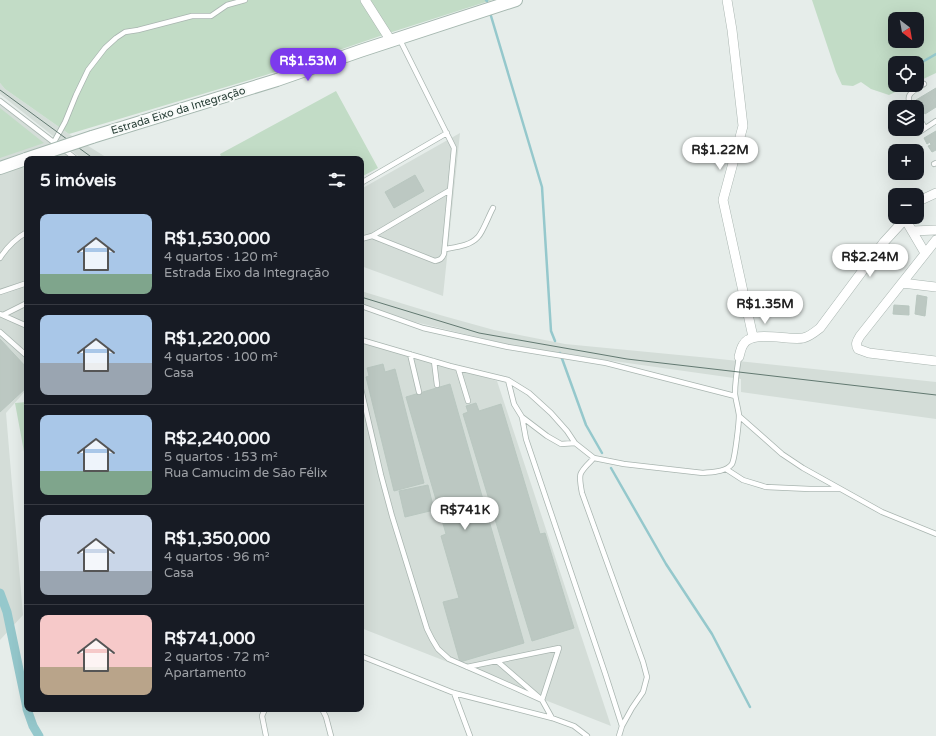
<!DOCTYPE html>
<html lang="pt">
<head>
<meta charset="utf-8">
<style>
	:root { --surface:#171b24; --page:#242831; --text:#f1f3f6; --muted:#9ea1a6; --line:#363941; --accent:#7c3aed }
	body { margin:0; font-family:"Varela Round",sans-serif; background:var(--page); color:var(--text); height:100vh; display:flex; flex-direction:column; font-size:15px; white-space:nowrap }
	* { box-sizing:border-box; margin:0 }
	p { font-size:13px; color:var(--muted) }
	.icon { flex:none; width:22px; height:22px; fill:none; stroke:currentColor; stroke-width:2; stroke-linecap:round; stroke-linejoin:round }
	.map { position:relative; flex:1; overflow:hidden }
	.details { position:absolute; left:24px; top:156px; width:340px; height:556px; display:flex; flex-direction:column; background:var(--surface); border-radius:8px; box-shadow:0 4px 16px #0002 }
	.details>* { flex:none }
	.needle { width:26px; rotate:149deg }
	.controls { position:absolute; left:888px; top:12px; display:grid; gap:8px }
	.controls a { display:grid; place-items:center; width:36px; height:36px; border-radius:8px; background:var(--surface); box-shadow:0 4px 16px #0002; font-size:20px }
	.price { position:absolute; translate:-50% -34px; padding:0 9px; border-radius:14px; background:#fff; color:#222; font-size:13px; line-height:26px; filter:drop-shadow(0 1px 2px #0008) }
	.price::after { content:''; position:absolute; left:50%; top:24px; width:12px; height:9px; margin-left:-6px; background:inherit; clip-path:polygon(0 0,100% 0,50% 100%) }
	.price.current { background:var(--accent); color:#fff }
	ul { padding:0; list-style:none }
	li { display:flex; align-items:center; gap:12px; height:100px; padding:0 16px }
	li+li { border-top:1px solid var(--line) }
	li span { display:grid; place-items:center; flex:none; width:112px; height:80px; border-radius:8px; color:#555 }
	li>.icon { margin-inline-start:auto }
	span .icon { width:48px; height:48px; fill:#fffc; stroke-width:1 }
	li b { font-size:17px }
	h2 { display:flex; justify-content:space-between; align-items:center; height:48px; padding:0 16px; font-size:17px }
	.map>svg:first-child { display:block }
	.built { fill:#d4ddd8 }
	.green { fill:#c2dcc6; fill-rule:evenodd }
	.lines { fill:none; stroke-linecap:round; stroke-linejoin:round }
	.stream { stroke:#95c8cc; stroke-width:2.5 }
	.canal { stroke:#95c8cc; stroke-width:9 }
	.building { fill:#bcc8c2; stroke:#b9c7c0 }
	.lane-casing { stroke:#a9b5b0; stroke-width:6 }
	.street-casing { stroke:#a9b5b0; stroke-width:10 }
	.secondary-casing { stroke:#a6b8b0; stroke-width:14 }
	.lane { stroke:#fff; stroke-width:4.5 }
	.street { stroke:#fff; stroke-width:9 }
	.secondary { stroke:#fff; stroke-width:12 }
	.tram { stroke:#627971; stroke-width:1 }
	.secondary-bridge-casing { stroke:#a6b8b0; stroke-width:14; stroke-linecap:butt }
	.secondary-bridge { stroke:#fff; stroke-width:12 }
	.labels { text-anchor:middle; stroke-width:4; stroke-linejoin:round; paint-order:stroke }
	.street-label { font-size:11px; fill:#273e36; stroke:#f7faf8 }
</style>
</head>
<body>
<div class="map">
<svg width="936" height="736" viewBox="0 0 936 736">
	<rect width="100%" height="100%" fill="#e6edea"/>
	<path class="built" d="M0 83 5 89 69 134 109 159H82L0 94Z
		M0 101 74 159H27V389L6 413 23 615 0 640Z
		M460 133 443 296 361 266V189Z
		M361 291 440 315 494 330 565 344 710 358 936 382V419L741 392V379L535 350 506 344 415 322 367 306 361 303Z
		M361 337 497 381 611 726 361 628Z"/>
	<path class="green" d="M0 0H492L386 34 266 75 69 134 5 89 0 83Z
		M812 0H936V73L917 82V63H895V85H910L889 95 871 89 861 82 853 86 842 85 836 72ZM895 19H917V41H895Z
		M336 91 378 168 361 177V159H222L220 154Z
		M0 108 44 143 0 158Z
		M27 402V468L15 403Z"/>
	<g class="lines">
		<path class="stream" d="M486 0 487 1
			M491 16 542 187 551 331 555 341
			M917 65 936 54
			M560 353 586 425 602 453
			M611 468 666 564 712 634 750 707"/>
		<path class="canal" d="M0 593 7 612 27 708
			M27 709 33 726 39 736"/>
	</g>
	<path class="building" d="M936 88V107L925 114 921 108 924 106 922 104 919 105 916 100Z
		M936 131V150L932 152 928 146 931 145 930 142 927 144 924 138Z
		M415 175 424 191 394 208 385 192Z
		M917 295 927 297 925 316 915 314Z
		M894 305 909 306V315L893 314Z
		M0 339 27 368V387L0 412Z
		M383 364 385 372 395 369 424 483 394 491 366 377 369 376 367 368Z
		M450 384 524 643 460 662 443 602 459 598 441 536 446 534 406 397Z
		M476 403 479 411 501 404 540 534 545 533 574 628 532 641 463 414 468 412 466 406Z
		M428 485 434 510 405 517 399 491Z"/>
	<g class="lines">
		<defs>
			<path id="lane" d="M400 40 454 148 444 254C442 259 440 260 435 261L372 236 450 190
				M0 101 56 144
				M912 107C903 94 914 91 924 84
				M917 115 925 128
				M918 133 936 121
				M54 142 65 122 76 95 88 70 105 48 116 38 125 32 138 30 192 16H211L227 5 245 0
				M62 148 76 159
				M934 164 936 163
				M361 183 447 133
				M361 239 372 236
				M445 249C456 247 470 246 478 237 483 232 489 215 493 208
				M0 258C7 247 15 239 27 232
				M0 292 27 283
				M361 306 423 328 508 347 606 363 735 396
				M0 314 27 326
				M3 315 27 303
				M0 332 27 356
				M361 340 450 366 508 380 529 393 551 413 567 431 575 443 594 458 624 464 703 473C712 472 726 472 732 464 735 458 739 423 739 415 738 408 736 401 735 394 735 381 737 369 739 357
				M410 354 419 392
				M434 361 437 385
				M458 368 468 401
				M508 380 514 404 522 417 547 436 561 444 575 443
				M361 389 381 475 392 516 427 629 432 639 438 649 449 659 486 675 542 700 552 718
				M739 416 782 454 803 468 882 512 936 534
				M522 417 526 439 605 673 622 726
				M594 458C579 473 578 472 582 493L643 662 647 677 643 692 632 708 622 726 619 736
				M726 469 743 480 766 487 810 489H839
				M361 656 454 693 552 718 574 726 587 736
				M467 667 559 648 542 700 497 661
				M454 693 470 736
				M265 709 262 716 266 736
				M322 709 326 717 331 736"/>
			<path id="street" d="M365 0 391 41
				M727 0 732 30 743 126 723 200 753 337
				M917 205 921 200 936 193
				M905 219 925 253
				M912 231 936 230
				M936 240 860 336C857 341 855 344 858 349L869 353 936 361
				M902 283 936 287
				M739 357C740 353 741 348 743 345 751 329 788 341 803 338 809 337 815 332 820 328L884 242 907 217"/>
			<path id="secondary" d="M92 137 277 80 360 51 516 0
				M0 168 26 159"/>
		</defs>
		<use href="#lane" class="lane-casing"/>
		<use href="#street" class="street-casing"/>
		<use href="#secondary" class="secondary-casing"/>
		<use href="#lane" class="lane"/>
		<use href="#street" class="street"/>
		<use href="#secondary" class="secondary"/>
		<path class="tram" d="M0 90 94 159
			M361 297 479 333 627 359 936 395"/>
		<defs>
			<path id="secondary-bridge" d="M26 159 92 137"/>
		</defs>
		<use href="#secondary-bridge" class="secondary-bridge-casing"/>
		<use href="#secondary-bridge" class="secondary-bridge"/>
	</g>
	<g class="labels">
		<g class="street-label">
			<text transform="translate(178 110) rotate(-17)" y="4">Estrada Eixo da Integração</text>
		</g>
	</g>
</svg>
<div class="controls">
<a><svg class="needle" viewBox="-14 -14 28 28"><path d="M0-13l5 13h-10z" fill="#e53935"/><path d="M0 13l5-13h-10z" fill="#9ea1a6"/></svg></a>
<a><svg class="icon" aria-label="locate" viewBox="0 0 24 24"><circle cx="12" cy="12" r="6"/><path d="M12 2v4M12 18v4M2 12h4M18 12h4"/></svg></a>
<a><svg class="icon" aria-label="layers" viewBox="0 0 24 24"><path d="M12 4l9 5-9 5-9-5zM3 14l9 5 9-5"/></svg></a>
<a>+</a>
<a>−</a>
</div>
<b class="price current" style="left:308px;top:82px">R$1.53M</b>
<b class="price" style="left:720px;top:171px">R$1.22M</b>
<b class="price" style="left:870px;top:278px">R$2.24M</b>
<b class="price" style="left:765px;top:325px">R$1.35M</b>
<b class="price" style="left:465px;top:531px">R$741K</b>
<section class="details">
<h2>5 imóveis<svg class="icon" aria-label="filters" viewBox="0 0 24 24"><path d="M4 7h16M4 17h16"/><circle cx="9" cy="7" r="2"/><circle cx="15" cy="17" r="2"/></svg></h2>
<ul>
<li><span style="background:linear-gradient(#a9c7e8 75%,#7fa58c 0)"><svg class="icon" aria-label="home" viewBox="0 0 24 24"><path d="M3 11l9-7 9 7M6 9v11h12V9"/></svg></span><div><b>R$1,530,000</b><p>4 quartos · 120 m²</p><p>Estrada Eixo da Integração</p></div></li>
<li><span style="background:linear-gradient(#a9c7e8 60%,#9aa5b1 0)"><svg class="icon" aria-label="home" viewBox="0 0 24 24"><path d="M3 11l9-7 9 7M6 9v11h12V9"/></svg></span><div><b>R$1,220,000</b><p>4 quartos · 100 m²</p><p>Casa</p></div></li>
<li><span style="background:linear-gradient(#a9c7e8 70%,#7fa58c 0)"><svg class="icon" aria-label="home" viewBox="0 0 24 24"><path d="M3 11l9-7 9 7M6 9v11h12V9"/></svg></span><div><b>R$2,240,000</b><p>5 quartos · 153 m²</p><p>Rua Camucim de São Félix</p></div></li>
<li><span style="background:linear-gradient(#c9d6e8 70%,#9aa5b1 0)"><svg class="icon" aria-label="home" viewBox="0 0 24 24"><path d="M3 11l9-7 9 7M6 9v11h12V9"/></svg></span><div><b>R$1,350,000</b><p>4 quartos · 96 m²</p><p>Casa</p></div></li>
<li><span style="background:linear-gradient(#f6c9c9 65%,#b9a48a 0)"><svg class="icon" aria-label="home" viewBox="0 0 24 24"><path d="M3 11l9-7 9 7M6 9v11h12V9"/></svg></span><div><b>R$741,000</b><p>2 quartos · 72 m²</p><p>Apartamento</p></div></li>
</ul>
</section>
</div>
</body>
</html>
